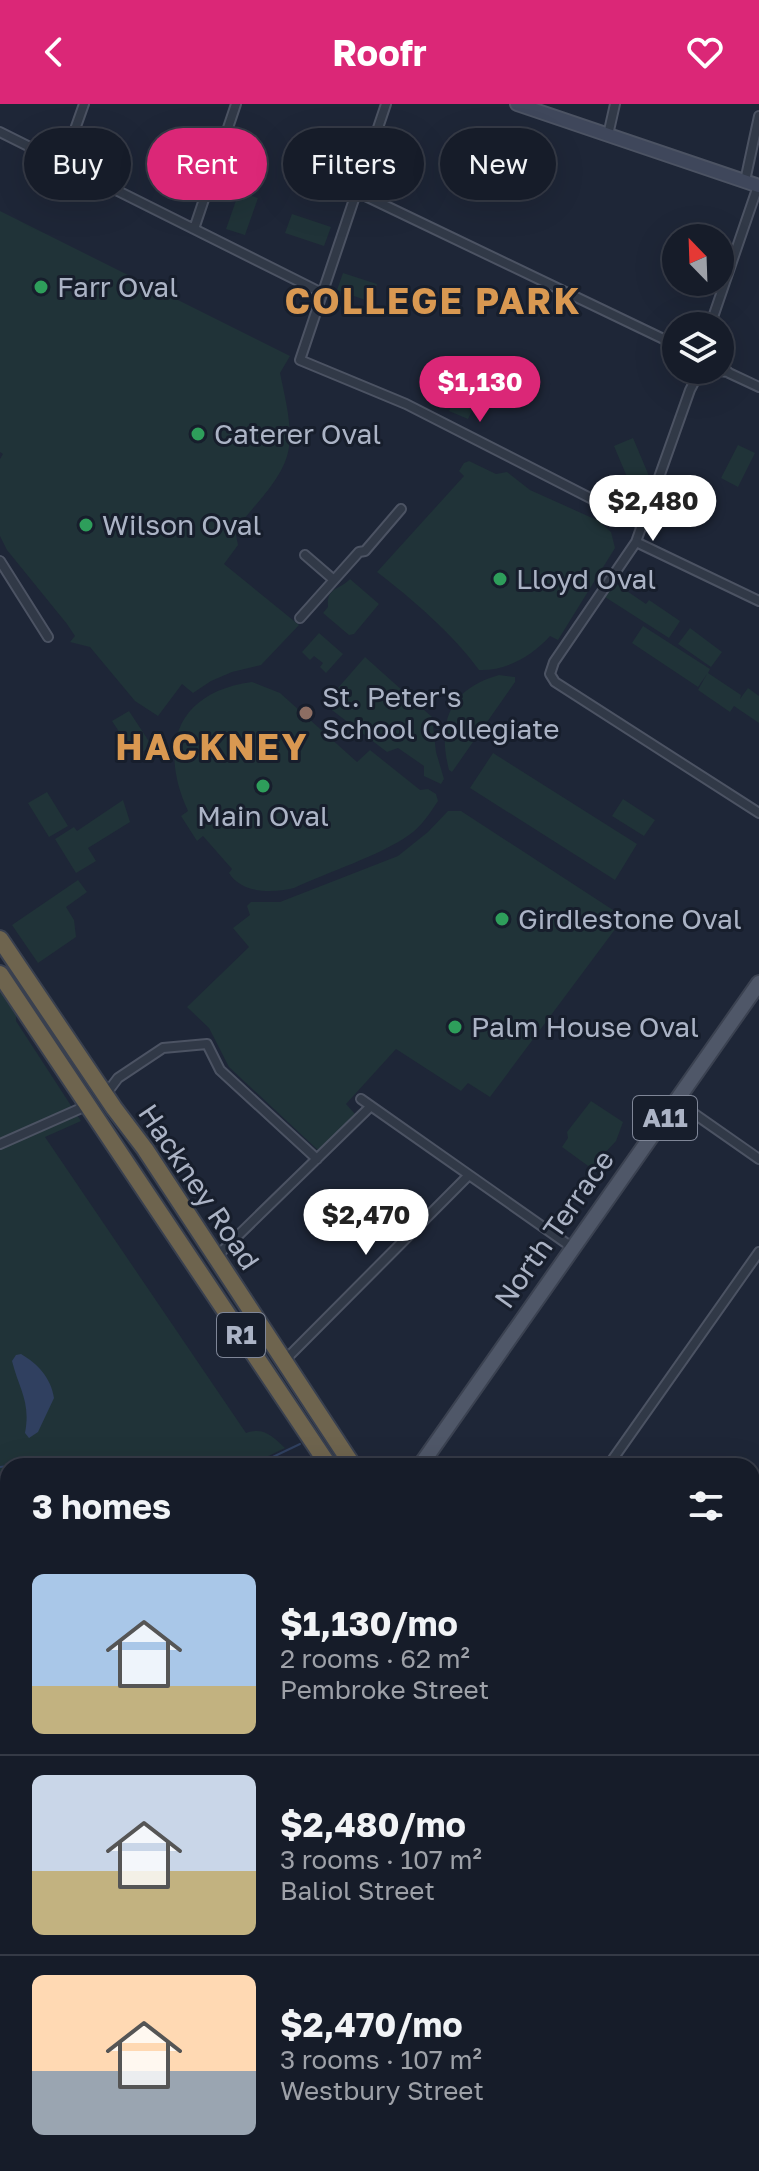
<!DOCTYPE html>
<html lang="en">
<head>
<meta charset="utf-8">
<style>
	:root { --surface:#161c29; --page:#1f2531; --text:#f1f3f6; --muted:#9ea1a8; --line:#353a46; --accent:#db2777 }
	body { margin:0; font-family:"Golos Text",sans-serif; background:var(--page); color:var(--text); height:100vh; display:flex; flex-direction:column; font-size:30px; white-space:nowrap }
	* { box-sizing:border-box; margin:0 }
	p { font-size:26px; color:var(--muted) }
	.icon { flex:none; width:44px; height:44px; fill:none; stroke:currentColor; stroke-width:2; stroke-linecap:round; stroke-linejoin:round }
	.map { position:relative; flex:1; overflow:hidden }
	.panel { position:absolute; left:0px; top:1354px; width:760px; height:714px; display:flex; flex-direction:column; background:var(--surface); border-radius:24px 24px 0 0; box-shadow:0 8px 32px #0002,0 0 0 2px var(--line) }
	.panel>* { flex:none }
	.top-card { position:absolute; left:24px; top:24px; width:712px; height:72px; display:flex; gap:16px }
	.needle { width:52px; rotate:337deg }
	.buttons { position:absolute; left:662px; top:120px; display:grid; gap:16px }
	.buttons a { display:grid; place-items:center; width:72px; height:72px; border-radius:50%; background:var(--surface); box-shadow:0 8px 32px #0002,0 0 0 2px var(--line); font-size:40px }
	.price { position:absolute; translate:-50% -68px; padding:0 18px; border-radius:28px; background:#fff; color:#222; font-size:26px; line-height:52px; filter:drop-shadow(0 2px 4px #0008) }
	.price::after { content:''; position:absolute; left:50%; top:48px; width:24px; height:18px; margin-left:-12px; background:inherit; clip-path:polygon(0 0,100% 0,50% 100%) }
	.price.active { background:var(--accent); color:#fff }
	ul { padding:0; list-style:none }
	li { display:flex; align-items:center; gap:24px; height:200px; padding:0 32px }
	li+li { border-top:2px solid var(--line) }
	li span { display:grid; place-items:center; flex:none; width:224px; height:160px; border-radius:12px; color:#555 }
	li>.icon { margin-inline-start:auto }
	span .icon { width:96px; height:96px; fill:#fffc; stroke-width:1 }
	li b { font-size:34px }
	h2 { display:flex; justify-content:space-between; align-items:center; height:96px; padding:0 32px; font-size:34px }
	.chip { padding:0 28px; border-radius:36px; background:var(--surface); box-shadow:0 8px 32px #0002,0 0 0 2px var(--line); font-size:28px; line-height:72px }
	.chip.active { background:var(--accent); color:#fff }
	header { display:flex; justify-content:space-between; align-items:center; height:104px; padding:0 32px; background:var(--accent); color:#fff; font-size:36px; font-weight:700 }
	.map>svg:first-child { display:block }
	.green { fill:#203338 }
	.water { fill:#304060 }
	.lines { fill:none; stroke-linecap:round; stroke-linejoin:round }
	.stream { stroke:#304060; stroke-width:2 }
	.street-casing { stroke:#4c5363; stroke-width:12 }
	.secondary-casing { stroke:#4c5363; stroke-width:16 }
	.primary-casing { stroke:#3b4251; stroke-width:18 }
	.highway-casing { stroke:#39404f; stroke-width:20 }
	.street { stroke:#313947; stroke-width:8 }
	.secondary { stroke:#3f475b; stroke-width:12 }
	.primary { stroke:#4f5768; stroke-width:14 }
	.highway { stroke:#6e644e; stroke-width:16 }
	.leisure-dot { fill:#2e9e5b; stroke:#171e2c; stroke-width:3 }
	.education-dot { fill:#8d6e63; stroke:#171e2c; stroke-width:3 }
	.labels { text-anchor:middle; stroke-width:6; stroke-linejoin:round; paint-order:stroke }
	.shield { fill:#171e2c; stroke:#7f8697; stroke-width:2 }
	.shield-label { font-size:26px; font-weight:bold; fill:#abb3c5 }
	.poi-label { font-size:28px; fill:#abb3c5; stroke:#171e2c; text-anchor:start }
	.street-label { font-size:28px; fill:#abb3c5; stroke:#171e2c }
	.district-label { font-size:36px; font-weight:bold; letter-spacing:2px; fill:#d99851; stroke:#171e2c }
</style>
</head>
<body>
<header><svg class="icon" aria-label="back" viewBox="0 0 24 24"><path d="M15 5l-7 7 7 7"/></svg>Roofr<svg class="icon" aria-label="heart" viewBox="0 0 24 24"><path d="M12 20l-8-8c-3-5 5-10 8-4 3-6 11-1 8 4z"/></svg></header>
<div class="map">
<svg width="759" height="2067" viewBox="0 0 759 2067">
	<rect width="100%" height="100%" fill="#1e2637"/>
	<path class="green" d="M239 88 258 94 245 131 226 125Z
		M0 107 290 252 280 269C285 294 292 319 289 343 285 374 253 402 235 426L238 441 224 460 299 521 261 561 232 568 211 577 193 589 182 580 158 612 135 597 90 543 70 538 75 532 67 520 7 446 0 432V355L3 350 0 348Z
		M292 110 331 123 324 142 285 129Z
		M343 169 377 180 371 198 337 186Z
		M467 269 486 278 468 315 449 307Z
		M633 334 649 372 630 380 614 342Z
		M738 341 755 349 738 383 721 374Z
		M469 357 496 370 507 368 530 386 599 417 611 428 615 444 558 536 550 532C532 552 506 567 479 566 454 531 411 494 377 468L464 372 459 367 464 359Z
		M350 475 379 500 354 530 349 531 323 509 328 503C326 483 340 486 350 475Z
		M615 479 646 500 649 496 680 517 669 534 605 493Z
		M643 522 710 565 708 569 741 591 740 595 748 584 759 592V619L734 602 730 608 698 586 707 570 698 583 632 539Z
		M690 524 722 548 711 563 678 540Z
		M319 529 343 550 326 569 320 563 323 559 314 552 310 556 302 548Z
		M365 553 432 613 436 648 444 675 441 680 424 672V662L398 644 387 648 324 600Z
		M499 571 515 573V578L452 668 449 666C437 619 449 585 499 571Z
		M252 578 280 589 357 658 370 646 420 686 428 685 436 690 438 697C430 709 421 723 409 731 379 752 328 768 294 784 273 789 242 790 229 769L232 765 203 732 197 737 181 712 188 707C158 642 177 588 252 578Z
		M129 607 152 642 135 652 112 617Z
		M493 649 637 740 615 776 470 684Z
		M47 688 68 722 49 733 28 699Z
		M623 695 655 716 644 732 612 712Z
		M123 696 130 718 88 744 96 757 76 769 55 735 74 723 77 727Z
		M448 707H461L613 806 616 824 490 993 468 979 461 987 396 945 346 1000 356 1011 320 1048 229 963 209 924 187 903 249 843 233 824 250 811 247 802 251 798H280L398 752 428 728Z
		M78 776 87 788 66 803 74 816 76 833 38 859 12 821Z
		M0 886 16 905V917L81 1017 45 1033 246 1329C264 1323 272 1332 285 1344L248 1362H8V1761L0 1765Z
		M591 997 623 1018 616 1037 591 1064 562 1043 568 1034 567 1028Z
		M752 1839 759 1842V2067H175L171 2060H752Z"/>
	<path class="water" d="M21 1250C38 1260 51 1274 54 1294L38 1328 29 1334 25 1329C31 1298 19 1285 12 1257L16 1251Z
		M403 2060H510L513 2067C475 2067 439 2065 403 2060Z"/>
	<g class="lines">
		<path class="stream" d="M14 1362 54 1355 81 1362
			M191 1362 212 1359 239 1362
			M242 1362 256 1361 300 1340
			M0 1363 8 1362
			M0 1553 8 1555"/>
		<defs>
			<path id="street" d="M386 0 300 256 406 300 643 421
				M0 28 322 189
				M608 31 615 0
				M63 59 84 0
				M745 77 759 12
				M357 88 676 241
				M194 125 236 0
				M710 222 758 82
				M720 260 729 269 759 283
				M711 266 728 268
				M700 267 690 286 636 438 554 558 550 570 555 578 759 709
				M636 438 759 497
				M305 451 334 476
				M0 457 48 533
				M300 514 359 448 365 447 401 405
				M106 990 118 974 163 944 207 940 220 966 317 1055
				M361 995 573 1144
				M676 997 759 1055
				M0 1040 86 1002
				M217 1152 371 1002
				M285 1256 469 1071
				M608 1362 759 1148
				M0 1381 8 1379
				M0 1543 8 1545
				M0 1579 8 1585
				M752 1737 759 1716
				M119 2060H120
				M23 2067 37 2060
				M107 2067 110 2065"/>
			<path id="secondary" d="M517 0 759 82
				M752 1419 759 1409
				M0 1782 8 1805
				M0 2011 8 2007
				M135 2060 139 2067
				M151 2060 154 2067"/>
			<path id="primary" d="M420 1362 759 879"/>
			<path id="highway" d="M0 835 114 1004 145 1045 353 1362
				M0 870 329 1362
				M752 1811 759 1813
				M752 1829 759 1831"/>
		</defs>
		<use href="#street" class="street-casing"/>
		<use href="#secondary" class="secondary-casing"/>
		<use href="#primary" class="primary-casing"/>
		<use href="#highway" class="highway-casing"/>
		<use href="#street" class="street"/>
		<use href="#secondary" class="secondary"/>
		<use href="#primary" class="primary"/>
		<use href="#highway" class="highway"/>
	</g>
	<g class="leisure-dot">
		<circle cx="41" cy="183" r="8"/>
		<circle cx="198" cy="330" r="8"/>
		<circle cx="86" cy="421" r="8"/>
		<circle cx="500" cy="475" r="8"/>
		<circle cx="263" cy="682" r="8"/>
		<circle cx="502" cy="815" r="8"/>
		<circle cx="455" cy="923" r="8"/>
	</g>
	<circle class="education-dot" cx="306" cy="609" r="8"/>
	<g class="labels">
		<g class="shield">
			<rect x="633" y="992" width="64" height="44" rx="6"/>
			<rect x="217" y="1209" width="48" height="44" rx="6"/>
		</g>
		<g class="shield-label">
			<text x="665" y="1023">A11</text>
			<text x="241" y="1240">R1</text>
		</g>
		<g class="poi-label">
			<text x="57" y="193">Farr Oval</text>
			<text x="214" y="340">Caterer Oval</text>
			<text x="102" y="431">Wilson Oval</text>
			<text x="516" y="485">Lloyd Oval</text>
			<text x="322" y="603">St. Peter's<tspan x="322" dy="32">School Collegiate</tspan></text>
			<text x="263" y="722" text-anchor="middle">Main Oval</text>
			<text x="518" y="825">Girdlestone Oval</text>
			<text x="471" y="933">Palm House Oval</text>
		</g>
		<g class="street-label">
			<text transform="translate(199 1083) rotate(56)" y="10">Hackney Road</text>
			<text transform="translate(554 1125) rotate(-55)" y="10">North Terrace</text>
		</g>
		<g class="district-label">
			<text x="433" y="210">COLLEGE PARK</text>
			<text x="212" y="656">HACKNEY</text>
		</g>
	</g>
</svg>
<div class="buttons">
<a><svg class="needle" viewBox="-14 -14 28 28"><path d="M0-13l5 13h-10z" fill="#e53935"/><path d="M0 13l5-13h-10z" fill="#9ea1a8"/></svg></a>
<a><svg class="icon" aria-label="layers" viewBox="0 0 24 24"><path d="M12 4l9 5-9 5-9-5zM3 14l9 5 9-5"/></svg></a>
</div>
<b class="price active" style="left:480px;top:320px">$1,130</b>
<b class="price" style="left:653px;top:439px">$2,480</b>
<b class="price" style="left:366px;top:1153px">$2,470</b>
<div class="top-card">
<a class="chip">Buy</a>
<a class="chip active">Rent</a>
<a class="chip">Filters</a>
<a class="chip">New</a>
</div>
<section class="panel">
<h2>3 homes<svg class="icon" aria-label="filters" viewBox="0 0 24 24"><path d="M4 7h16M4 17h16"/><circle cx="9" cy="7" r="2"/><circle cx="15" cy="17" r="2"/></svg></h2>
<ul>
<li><span style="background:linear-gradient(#a9c7e8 70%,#c2b280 0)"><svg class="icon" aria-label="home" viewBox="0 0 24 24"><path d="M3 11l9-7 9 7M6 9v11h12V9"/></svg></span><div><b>$1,130/mo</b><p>2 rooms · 62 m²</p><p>Pembroke Street</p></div></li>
<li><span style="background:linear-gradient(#c9d6e8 60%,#c2b280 0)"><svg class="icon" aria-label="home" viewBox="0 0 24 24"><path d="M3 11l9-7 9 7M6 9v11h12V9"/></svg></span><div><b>$2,480/mo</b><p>3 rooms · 107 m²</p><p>Baliol Street</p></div></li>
<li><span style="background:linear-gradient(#ffd9b3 60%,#9aa5b1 0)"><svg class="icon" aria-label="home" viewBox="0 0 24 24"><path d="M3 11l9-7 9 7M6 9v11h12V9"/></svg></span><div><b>$2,470/mo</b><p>3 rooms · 107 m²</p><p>Westbury Street</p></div></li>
</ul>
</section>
</div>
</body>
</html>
